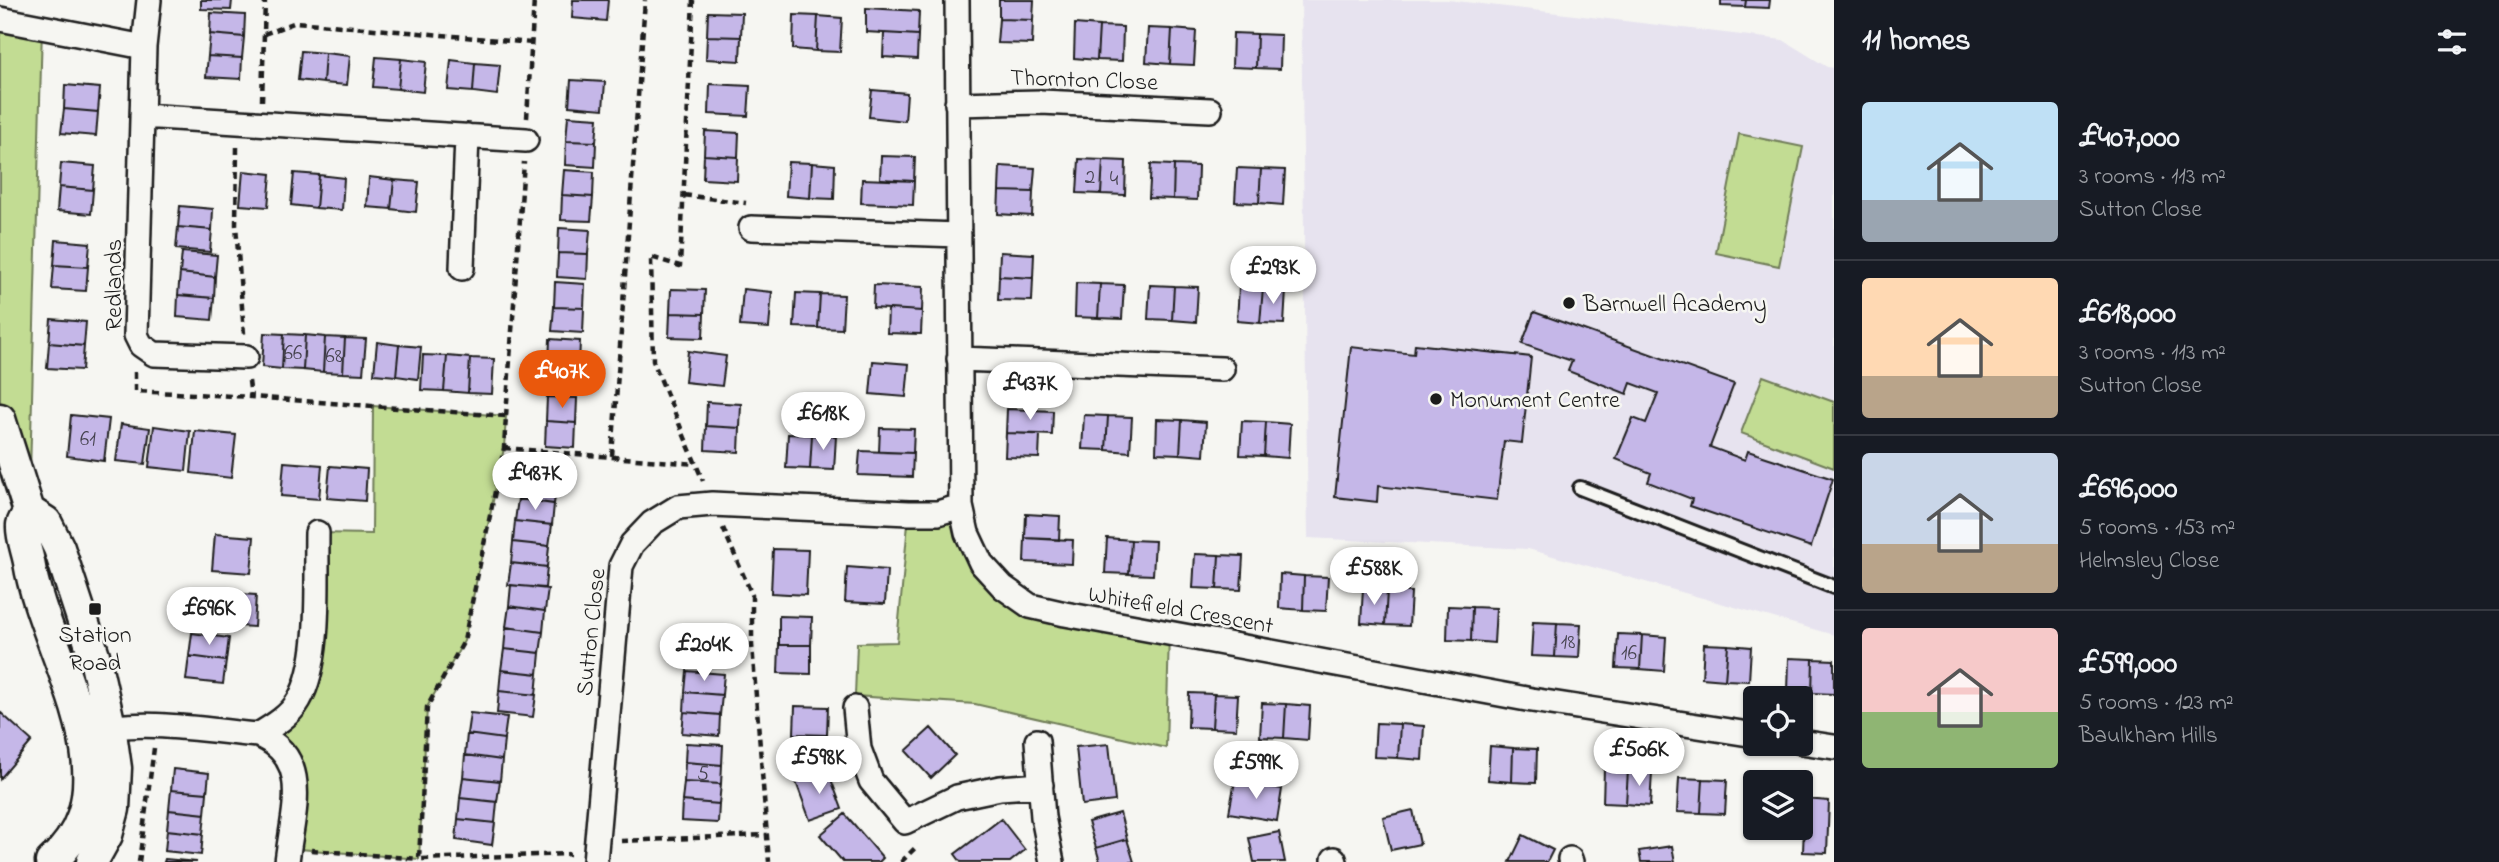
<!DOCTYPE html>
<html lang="en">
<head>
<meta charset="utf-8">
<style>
	:root { --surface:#171b24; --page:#20242c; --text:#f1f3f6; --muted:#9ea1a6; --line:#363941; --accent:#ea580c }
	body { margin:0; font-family:"Indie Flower",sans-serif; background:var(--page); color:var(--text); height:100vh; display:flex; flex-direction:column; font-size:26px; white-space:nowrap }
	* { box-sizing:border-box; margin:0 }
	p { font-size:23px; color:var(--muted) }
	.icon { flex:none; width:38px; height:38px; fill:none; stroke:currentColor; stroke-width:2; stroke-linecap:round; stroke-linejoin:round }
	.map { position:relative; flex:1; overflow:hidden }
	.drawer { display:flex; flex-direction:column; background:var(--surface); width:665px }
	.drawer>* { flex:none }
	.controls { position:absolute; left:1743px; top:686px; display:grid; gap:14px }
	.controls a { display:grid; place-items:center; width:70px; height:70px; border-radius:7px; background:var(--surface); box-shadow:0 2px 5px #0004; font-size:35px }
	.price { position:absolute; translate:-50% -60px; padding:0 16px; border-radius:24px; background:#fff; color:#222; font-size:23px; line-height:46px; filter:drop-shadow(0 2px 4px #0008) }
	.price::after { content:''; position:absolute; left:50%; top:42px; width:21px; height:16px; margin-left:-10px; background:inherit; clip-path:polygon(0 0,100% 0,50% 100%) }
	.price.active { background:var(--accent); color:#fff }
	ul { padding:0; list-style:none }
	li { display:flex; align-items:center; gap:21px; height:175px; padding:0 28px }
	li+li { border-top:2px solid var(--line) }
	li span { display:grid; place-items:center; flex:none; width:196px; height:140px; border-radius:7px; color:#555 }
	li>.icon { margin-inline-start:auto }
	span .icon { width:84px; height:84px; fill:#fffc; stroke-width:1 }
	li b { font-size:30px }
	h2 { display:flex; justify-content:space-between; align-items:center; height:84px; padding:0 28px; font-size:30px }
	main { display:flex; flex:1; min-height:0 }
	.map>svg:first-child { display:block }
	.built { fill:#e7e3ef }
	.green { fill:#c2dc93; stroke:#6f7c58; stroke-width:2 }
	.building { fill:#c5b7e8; stroke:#1c1c1c; stroke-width:2 }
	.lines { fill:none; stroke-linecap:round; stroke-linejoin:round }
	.service-casing { stroke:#1c1c1c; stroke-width:18 }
	.minor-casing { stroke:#1c1c1c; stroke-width:28 }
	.tertiary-casing { stroke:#1c1c1c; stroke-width:35 }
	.path { stroke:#1c1c1c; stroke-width:4.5; stroke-dasharray:7 5; stroke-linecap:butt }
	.service { stroke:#f6f6f2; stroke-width:12 }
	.minor { stroke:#f6f6f2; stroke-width:23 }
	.tertiary { stroke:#f6f6f2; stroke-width:30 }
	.poi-dot { fill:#1c1c1c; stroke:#f6f6f2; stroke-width:2.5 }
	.labels { text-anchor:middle; stroke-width:5; stroke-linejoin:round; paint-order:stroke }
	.number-label { font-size:21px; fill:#46434f }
	.street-label { font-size:24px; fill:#1c1c1c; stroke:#f6f6f2 }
	.poi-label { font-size:24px; fill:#1c1c1c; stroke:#f6f6f2; text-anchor:start }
</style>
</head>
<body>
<main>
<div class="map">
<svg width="1834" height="862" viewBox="0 0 1834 862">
	<rect width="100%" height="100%" fill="#f6f6f2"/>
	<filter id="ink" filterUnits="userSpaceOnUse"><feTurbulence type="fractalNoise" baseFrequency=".0143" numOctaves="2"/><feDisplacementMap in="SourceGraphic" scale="14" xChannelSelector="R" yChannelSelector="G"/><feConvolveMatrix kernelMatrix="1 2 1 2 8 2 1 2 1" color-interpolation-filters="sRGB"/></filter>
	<g filter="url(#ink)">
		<path class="built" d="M1301 0H1448L1783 40 1827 67 1834 68V635L1528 549 1308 538Z"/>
		<path class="green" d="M0 19 42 27 29 511 0 419Z
			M1739 134 1803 147 1779 266 1716 253Z
			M1763 376 1834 402V468L1741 433Z
			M373 406 506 416 504 448 464 641 427 707 419 859 288 848 295 795 274 742 298 703 317 533 372 534Z
			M961 506 1003 587 1169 633 1166 748 975 704 855 696 857 643 897 642 909 513Z"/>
		<path class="building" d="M201 0H232L231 10 201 9Z
			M573 0H608L606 21 572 18Z
			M999 0H1034L1033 20 999 19Z
			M1721 0H1746L1745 7 1721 6Z
			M1746 0H1770L1769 8 1745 7Z
			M866 8 919 11 918 35 866 32Z
			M708 12 742 13 741 37 707 36Z
			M211 13 245 15 244 37 210 34Z
			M794 15 818 16 816 51 793 49Z
			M818 16 842 18 840 52 816 51Z
			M999 19 1033 20 1032 44 997 43Z
			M1075 24 1099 26 1097 60 1074 58Z
			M1099 26 1123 27 1122 61 1097 60Z
			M1148 28 1172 29 1170 64 1146 62Z
			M1172 29 1196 31 1194 65 1170 64Z
			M884 33 918 35 917 59 883 57Z
			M1233 33 1257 34 1256 68 1232 67Z
			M210 34 244 37 242 58 208 56Z
			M1257 34 1281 35 1280 69 1256 68Z
			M707 36 741 37 740 61 706 59Z
			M301 51 325 53 323 83 298 80Z
			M325 53 350 56 347 85 323 83Z
			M208 56 242 58 241 79 206 77Z
			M376 57 401 59 398 89 373 87Z
			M401 59 426 62 423 92 398 89Z
			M451 60 475 63 473 92 448 90Z
			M475 63 500 65 497 95 473 92Z
			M571 80 605 82 603 109 569 106Z
			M710 84 750 86 748 116 709 114Z
			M65 85 100 88 98 112 64 109Z
			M872 90 907 93 905 121 869 117Z
			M64 109 98 112 96 136 61 133Z
			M568 116 598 118 596 142 566 141Z
			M705 131 739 133 738 157 704 155Z
			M566 141 596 142 595 167 565 165Z
			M704 155 738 157 737 181 703 179Z
			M881 156 915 157 914 181 880 179Z
			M1079 159 1103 160 1101 194 1077 193Z
			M1103 160 1126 161 1125 195 1101 194Z
			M788 162 812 163 810 198 786 196Z
			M61 163 95 166 93 190 59 187Z
			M812 163 835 165 834 199 810 198Z
			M1151 164 1174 165 1173 199 1149 198Z
			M1174 165 1198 166 1197 200 1173 199Z
			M1000 166 1035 168 1033 192 999 191Z
			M1237 168 1261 169 1259 203 1235 202Z
			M1261 169 1285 170 1283 205 1259 203Z
			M564 170 594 172 593 197 562 195Z
			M243 171 271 174 268 207 240 205Z
			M294 173 319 175 316 208 291 205Z
			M319 175 344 178 342 210 316 208Z
			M369 177 394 180 391 209 367 207Z
			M862 179 914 181 913 205 861 203Z
			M394 180 419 182 416 212 391 209Z
			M59 187 93 190 91 214 57 211Z
			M999 191 1033 192 1032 216 998 214Z
			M562 195 593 197 591 221 561 220Z
			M180 206 213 209 212 230 178 227Z
			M178 227 212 230 210 252 176 249Z
			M559 228 590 230 588 254 558 253Z
			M56 240 90 243 88 267 54 265Z
			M182 252 217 255 215 277 180 273Z
			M1000 252 1034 254 1033 278 999 276Z
			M558 253 588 254 587 279 557 277Z
			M54 265 88 267 86 291 52 289Z
			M180 273 215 277 214 298 178 295Z
			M999 276 1033 278 1032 301 998 300Z
			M555 282 585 284 584 308 554 307Z
			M1076 283 1100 284 1098 318 1075 317Z
			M1100 284 1124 285 1122 319 1098 318Z
			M874 285 923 287 922 311 873 308Z
			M1150 285 1174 286 1172 320 1148 319Z
			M1174 286 1198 287 1196 322 1172 320Z
			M1239 287 1263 288 1260 323 1237 321Z
			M1263 288 1286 290 1284 324 1260 323Z
			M671 289 705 290 704 314 670 313Z
			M743 289 772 292 769 328 740 326Z
			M796 293 820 294 818 328 794 327Z
			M820 294 844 295 842 329 818 328Z
			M178 295 214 298 212 320 177 317Z
			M554 307 584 308 583 333 552 331Z
			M888 309 922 311 921 334 887 333Z
			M1534 312 1734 384 1710 447 1745 460 1748 451 1833 479 1811 547 1690 506 1692 499 1648 482 1651 473 1616 459 1633 418 1646 423 1658 393 1631 383 1627 394 1568 371 1572 361 1522 344Z
			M670 313 704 314 703 338 669 337Z
			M51 319 86 322 84 346 49 343Z
			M264 333 284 334 282 369 262 367Z
			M284 334 305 335 303 370 282 369Z
			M305 335 325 337 323 372 303 370Z
			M325 337 345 338 343 373 323 372Z
			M345 338 366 339 363 374 343 373Z
			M550 339 580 341 579 365 549 363Z
			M377 342 399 345 396 376 374 374Z
			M49 343 84 346 82 370 47 368Z
			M1415 344 1531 357 1522 443 1504 441 1497 500 1378 486 1377 502 1335 497 1351 347 1414 354Z
			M399 345 421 347 418 379 396 376Z
			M688 351 726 356 722 386 685 382Z
			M423 355 447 356 444 391 421 390Z
			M447 356 470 358 468 393 444 391Z
			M470 358 494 359 492 394 468 393Z
			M873 361 909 364 906 397 870 394Z
			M549 363 579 365 578 390 548 388Z
			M547 397 577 398 576 423 546 421Z
			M707 402 741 404 740 428 706 426Z
			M1007 409 1053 411 1052 435 1006 433Z
			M71 415 109 419 104 461 67 456Z
			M1084 415 1108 416 1106 450 1082 449Z
			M1108 416 1132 417 1130 452 1106 450Z
			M1157 419 1182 420 1180 454 1156 453Z
			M1182 420 1206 422 1204 456 1180 454Z
			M546 421 576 423 575 448 545 446Z
			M1242 421 1266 422 1264 456 1240 455Z
			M1266 422 1290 424 1288 458 1264 456Z
			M121 424 150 428 145 464 116 461Z
			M154 426 190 431 186 471 149 467Z
			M706 426 740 428 739 452 705 450Z
			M880 428 914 429 913 453 879 452Z
			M195 431 236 435 231 478 191 473Z
			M1006 433 1040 434 1039 458 1005 457Z
			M788 434 812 435 810 469 786 468Z
			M812 435 836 436 834 470 810 469Z
			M860 451 913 453 912 477 858 475Z
			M522 457 559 461 557 482 520 478Z
			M284 462 322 465 319 499 281 496Z
			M330 466 367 469 365 501 327 498Z
			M520 478 557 482 554 504 518 499Z
			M518 499 554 504 552 525 515 521Z
			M1026 514 1060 516 1059 540 1025 538Z
			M515 521 552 525 549 546 513 542Z
			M215 534 254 537 251 573 212 570Z
			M1025 538 1073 540 1072 564 1024 562Z
			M1107 538 1131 540 1129 574 1105 573Z
			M1131 540 1155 541 1153 575 1129 574Z
			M513 542 549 546 547 567 511 563Z
			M773 549 808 550 806 595 771 593Z
			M1195 554 1219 555 1217 589 1193 588Z
			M1219 555 1243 556 1241 590 1217 589Z
			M511 563 547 567 545 588 508 585Z
			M847 567 887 570 885 604 845 602Z
			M1280 574 1304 576 1303 610 1279 608Z
			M1304 576 1328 577 1326 611 1303 610Z
			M511 585 548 589 545 611 509 606Z
			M1363 589 1387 591 1385 625 1361 623Z
			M1387 591 1411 592 1409 626 1385 625Z
			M210 592 256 595 254 627 207 624Z
			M509 606 545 611 543 632 506 627Z
			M1448 606 1472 607 1471 641 1447 640Z
			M1472 607 1496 608 1494 643 1471 641Z
			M779 616 812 617 811 645H779Z
			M1533 622 1557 623 1555 657 1531 656Z
			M1557 623 1581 624 1579 658 1555 657Z
			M506 627 543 632 540 653 504 649Z
			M192 633 229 638 226 661 189 656Z
			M1618 634 1642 635 1640 669 1616 668Z
			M1642 635 1666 637 1664 671 1640 669Z
			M1704 644 1728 645 1725 680 1702 678Z
			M779 645H811V674L778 673Z
			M1728 645 1751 647 1749 681 1725 680Z
			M504 649 540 653 538 674 501 670Z
			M189 656 226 661 223 684 186 680Z
			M1789 658 1813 659 1812 693 1788 692Z
			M1813 659 1834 660V694L1812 693Z
			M501 670 538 674 536 695 499 691Z
			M687 671 724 674 722 695 685 692Z
			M499 691 536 695 533 717 497 713Z
			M685 692 722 695 720 715 684 712Z
			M1189 693 1214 694 1212 728 1188 727Z
			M1214 694 1238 695 1236 729 1212 728Z
			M1262 703 1286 704 1284 738 1260 737Z
			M1286 704 1310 706 1308 740 1284 738Z
			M795 706 828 707 827 735 794 734Z
			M0 712 32 741 0 779Z
			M684 712 720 715 719 736 682 733Z
			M470 713 507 717 504 739 467 734Z
			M1376 723 1400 724 1398 758 1374 757Z
			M1400 724 1424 726 1422 760 1398 758Z
			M931 728 955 755 931 778 906 751Z
			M467 734 504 739 502 760 465 755Z
			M794 734 827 735V763H794Z
			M686 743 723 745 722 765 685 762Z
			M1109 744 1115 801 1082 805 1076 747Z
			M1490 746 1513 748 1512 782 1488 780Z
			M1513 748 1537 749 1536 783 1512 782Z
			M465 755 502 760 500 781 463 777Z
			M685 762 722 765 721 784 684 782Z
			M173 769 209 773 207 793 171 790Z
			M1604 769 1628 770 1626 804 1603 803Z
			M1628 770 1652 772 1650 806 1626 804Z
			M828 771 842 809 810 820 796 782Z
			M463 777 500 781 497 802 460 798Z
			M1679 778 1703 779 1701 813 1677 812Z
			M1703 779 1727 780 1725 814 1701 813Z
			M1235 781 1282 789 1277 821 1229 813Z
			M684 782 721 784 719 804 682 801Z
			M171 790 207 793 205 814 169 810Z
			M460 798 497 802 495 823 458 819Z
			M1801 799H1805L1804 834 1761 831V828H1801Z
			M1805 799 1829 801 1827 853 1803 852Z
			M682 801 719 804 718 823 681 821Z
			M169 810 205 814 203 834 167 830Z
			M1413 810 1420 844 1391 850 1383 817Z
			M1120 813 1127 839 1096 848 1088 822Z
			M845 814 883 858 879 862H843L820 835Z
			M458 819 495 823 492 845 456 840Z
			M1001 819 1025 850 1010 862H961L955 854Z
			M167 830 203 834 201 855 165 851Z
			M1279 832 1285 862H1254L1249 838Z
			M1523 835 1553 850 1547 862H1510Z
			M1127 839 1134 862H1100L1096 848Z
			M1672 846 1675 862H1641L1639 851Z
			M165 859 197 862H164Z"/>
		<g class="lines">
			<defs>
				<path id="service" d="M1580 488 1834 587"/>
				<path id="minor" d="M149 0 144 47 136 335 141 345 154 354 246 357
					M957 0 961 506 967 533 981 563 1003 587 1030 606 1065 614 1532 700 1755 735
					M0 19 144 47
					M957 104 1041 102 1210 110
					M142 116 526 140
					M751 228 959 235
					M462 268 467 136
					M959 359 1222 369
					M855 708 859 749 871 781 905 822 957 797 1000 788 1041 785
					M95 732C136 717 212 731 258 735 314 758 292 814 287 862
					M258 735C273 726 290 716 299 700 322 661 316 580 317 533
					M1037 741 1043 817 1052 862
					M1801 742 1834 747
					M1334 859 1335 862
					M1570 859 1571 862
					M595 862 621 566 632 544 652 523 678 507 712 504 909 513H938L961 506"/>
				<path id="tertiary" d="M0 419 29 511C27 515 23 521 22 525 21 536 27 551 29 562 44 655 140 784 51 862
					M29 511 46 522 59 548 94 655 110 726 116 768 114 809 107 835 92 862"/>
			</defs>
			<use href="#service" class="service-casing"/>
			<use href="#minor" class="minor-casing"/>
			<use href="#tertiary" class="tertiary-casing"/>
			<path class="path" d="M693 0 680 266 651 257 653 361 703 481
				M264 34 296 22 532 43
				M262 101 265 0
				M527 118 534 0
				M237 147 236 225 244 334
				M684 195 746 203
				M135 372V391L251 397
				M249 381 251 397 506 416 504 448 464 641 427 707 419 859 570 854
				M506 416 524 162
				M504 448 695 464
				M612 456 645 0
				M723 528 752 595V645L769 862
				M621 841 767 835
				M311 850 419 859
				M139 862 154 748
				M901 862 918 845"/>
			<use href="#service" class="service"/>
			<use href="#minor" class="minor"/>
			<use href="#tertiary" class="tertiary"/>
		</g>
	</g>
	<g class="poi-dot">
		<circle cx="1569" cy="303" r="7"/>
		<circle cx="1436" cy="399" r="7"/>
		<rect x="88" y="602" width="14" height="14" rx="3.5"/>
	</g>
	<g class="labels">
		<g class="number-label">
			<text x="1090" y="183">2</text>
			<text x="1114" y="185">4</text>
			<text x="293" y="359">66</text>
			<text x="334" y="362">68</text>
			<text x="88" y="445">61</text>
			<text x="1568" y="648">18</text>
			<text x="1629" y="659">16</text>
			<text x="703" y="780">5</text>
		</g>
		<g class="street-label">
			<text transform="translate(1084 79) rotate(2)" y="8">Thornton Close</text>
			<text transform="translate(113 285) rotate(-90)" y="8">Redlands</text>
			<text transform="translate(1181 609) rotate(10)" y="8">Whitefield Crescent</text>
			<text transform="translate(590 632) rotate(-84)" y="8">Sutton Close</text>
		</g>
		<g class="poi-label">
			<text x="1583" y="311">Barnwell Academy</text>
			<text x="1450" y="407">Monument Centre</text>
			<text x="95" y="642" text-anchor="middle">Station<tspan x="95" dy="28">Road</tspan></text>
		</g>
	</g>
</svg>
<div class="controls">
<a><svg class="icon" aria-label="locate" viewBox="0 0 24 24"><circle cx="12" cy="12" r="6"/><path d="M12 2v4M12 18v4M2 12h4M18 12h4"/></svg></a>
<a><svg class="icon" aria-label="layers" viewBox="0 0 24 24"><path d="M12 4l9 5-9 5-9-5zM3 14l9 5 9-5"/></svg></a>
</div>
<b class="price" style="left:1273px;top:306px">£293K</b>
<b class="price active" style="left:562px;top:410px">£407K</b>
<b class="price" style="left:1030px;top:422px">£437K</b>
<b class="price" style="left:823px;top:452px">£618K</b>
<b class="price" style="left:535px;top:512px">£487K</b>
<b class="price" style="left:1374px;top:607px">£588K</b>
<b class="price" style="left:209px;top:647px">£696K</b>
<b class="price" style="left:704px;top:683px">£204K</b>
<b class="price" style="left:1639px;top:788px">£506K</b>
<b class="price" style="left:819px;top:796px">£598K</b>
<b class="price" style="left:1256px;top:801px">£599K</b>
</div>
<section class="drawer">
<h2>11 homes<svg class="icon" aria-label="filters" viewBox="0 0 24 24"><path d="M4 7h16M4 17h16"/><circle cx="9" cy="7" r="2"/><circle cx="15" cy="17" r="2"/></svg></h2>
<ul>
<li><span style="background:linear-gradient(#bfe0f5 70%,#9aa5b1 0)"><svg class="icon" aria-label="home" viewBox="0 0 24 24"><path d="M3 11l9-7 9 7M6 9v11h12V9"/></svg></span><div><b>£407,000</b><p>3 rooms · 113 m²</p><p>Sutton Close</p></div></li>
<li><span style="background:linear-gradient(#ffd9b3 70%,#b9a48a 0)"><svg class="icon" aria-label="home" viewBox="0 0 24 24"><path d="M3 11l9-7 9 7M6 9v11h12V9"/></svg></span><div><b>£618,000</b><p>3 rooms · 113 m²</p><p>Sutton Close</p></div></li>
<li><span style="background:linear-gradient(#c9d6e8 65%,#b9a48a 0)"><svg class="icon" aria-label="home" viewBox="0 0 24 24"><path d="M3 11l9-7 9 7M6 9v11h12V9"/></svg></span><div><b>£696,000</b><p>5 rooms · 153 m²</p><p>Helmsley Close</p></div></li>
<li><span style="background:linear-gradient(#f6c9c9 60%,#8fb573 0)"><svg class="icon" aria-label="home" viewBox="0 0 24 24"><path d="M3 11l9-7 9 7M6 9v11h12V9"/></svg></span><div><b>£599,000</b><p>5 rooms · 123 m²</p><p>Baulkham Hills</p></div></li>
</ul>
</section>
</main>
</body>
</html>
